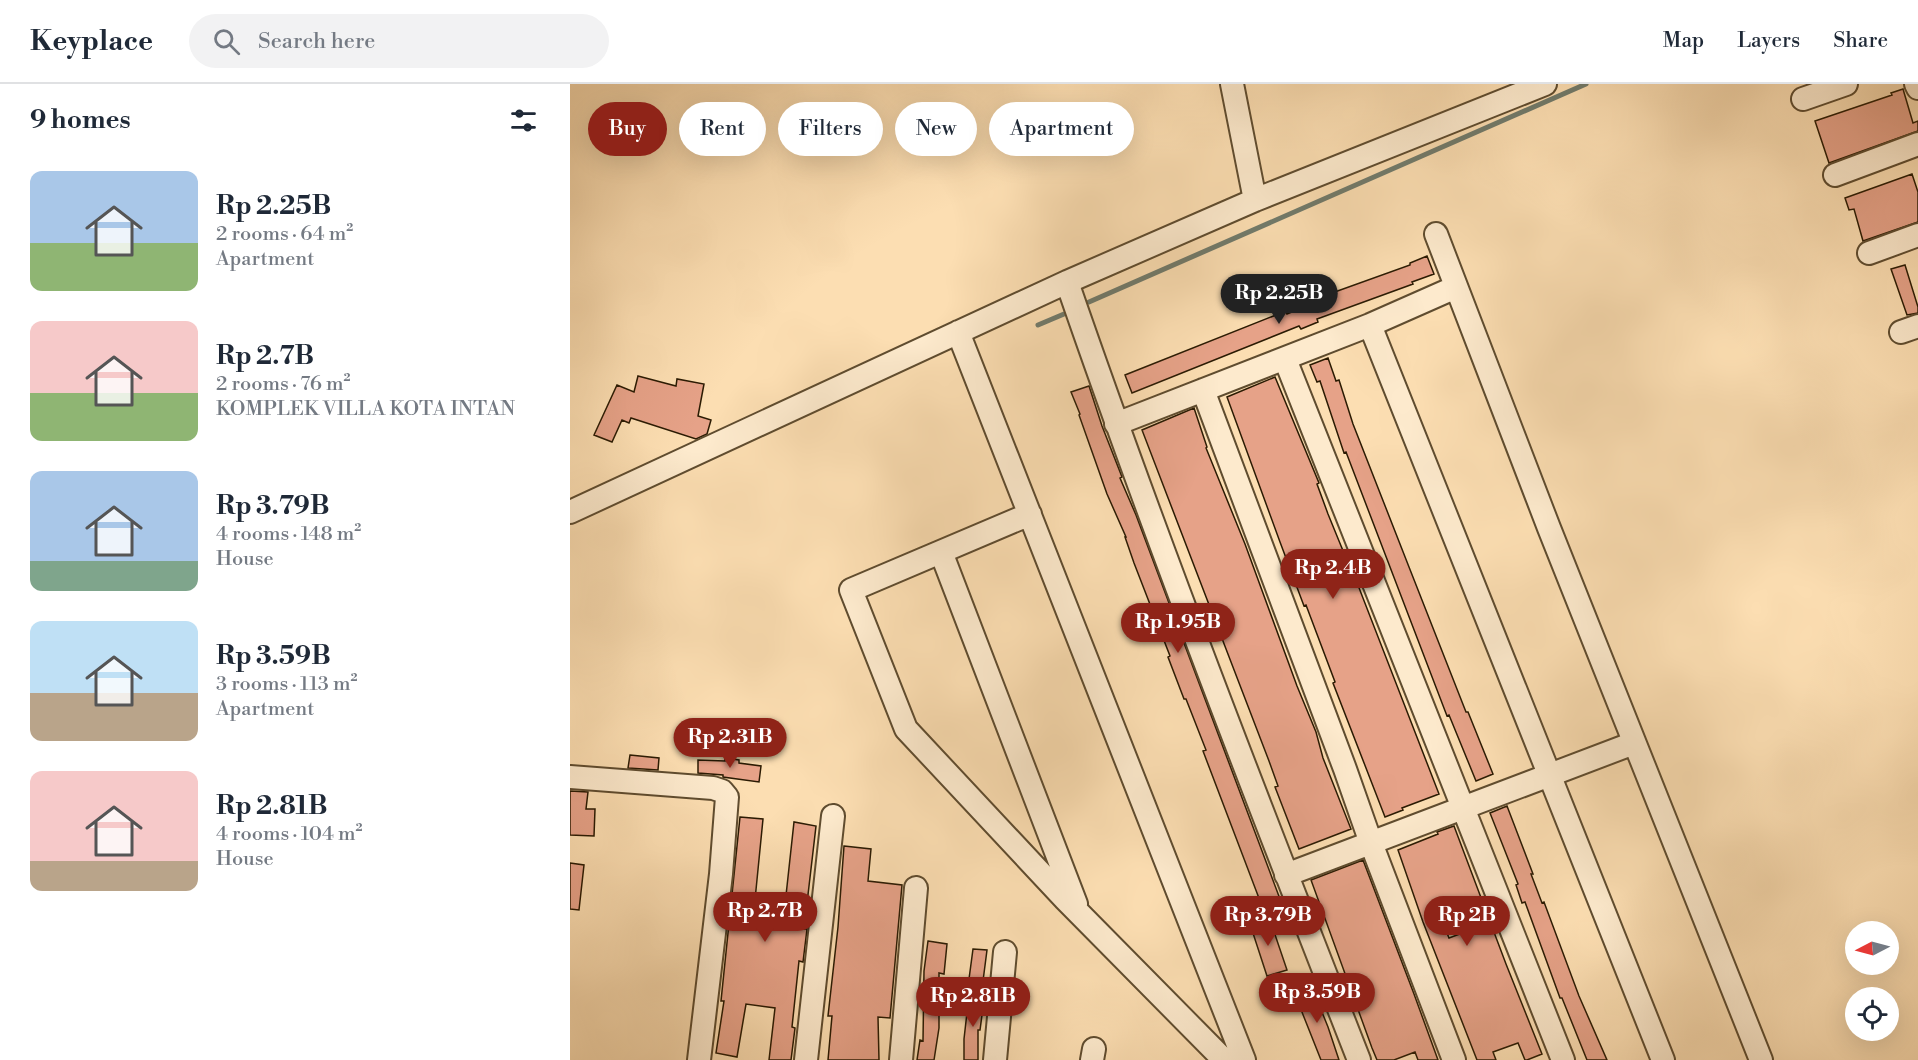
<!DOCTYPE html>
<html lang="en">
<head>
<meta charset="utf-8">
<style>
	:root { --surface:#fff; --page:#f2f2f3; --text:#1f2937; --muted:#747a83; --line:#e0e1e3; --accent:#8f2418 }
	body { margin:0; font-family:"Libre Bodoni",serif; background:var(--page); color:var(--text); height:100vh; display:flex; flex-direction:column; font-size:22px; white-space:nowrap }
	* { box-sizing:border-box; margin:0 }
	p { font-size:20px; color:var(--muted) }
	.icon { flex:none; width:33px; height:33px; fill:none; stroke:currentColor; stroke-width:2; stroke-linecap:round; stroke-linejoin:round }
	.map { position:relative; flex:1; overflow:hidden }
	.drawer { display:flex; flex-direction:column; background:var(--surface); width:570px }
	.drawer>* { flex:none }
	.banner { position:absolute; left:18px; top:18px; width:570px; height:54px; display:flex; gap:12px }
	.needle { width:39px; rotate:264deg }
	.buttons { position:absolute; left:1275px; top:837px; display:grid; gap:12px }
	.buttons a { display:grid; place-items:center; width:54px; height:54px; border-radius:50%; background:var(--surface); box-shadow:0 6px 24px #0002; font-size:30px }
	.price { position:absolute; translate:-50% -51px; padding:0 14px; border-radius:21px; background:var(--accent); color:#fff; font-size:20px; line-height:39px; filter:drop-shadow(0 2px 3px #0008) }
	.price::after { content:''; position:absolute; left:50%; top:36px; width:18px; height:14px; margin-left:-9px; background:inherit; clip-path:polygon(0 0,100% 0,50% 100%) }
	.price.on { background:#222; color:#fff }
	ul { padding:0; list-style:none }
	li { display:flex; align-items:center; gap:18px; height:150px; padding:0 30px }
	li span { display:grid; place-items:center; flex:none; width:168px; height:120px; border-radius:12px; color:#555 }
	li>.icon { margin-inline-start:auto }
	span .icon { width:72px; height:72px; fill:#fffc; stroke-width:1 }
	li b { font-size:26px }
	h2 { display:flex; justify-content:space-between; align-items:center; height:72px; padding:0 30px; font-size:26px }
	.tag { padding:0 21px; border-radius:27px; background:var(--surface); box-shadow:0 6px 24px #0002; font-size:21px; line-height:54px }
	.tag.on { background:var(--accent); color:#fff }
	header { display:flex; align-items:center; gap:36px; box-sizing:border-box; height:84px; padding:0 30px; background:var(--surface); border-bottom:2px solid var(--line) }
	header strong { font-size:28px }
	nav { display:flex; gap:33px; margin-inline-start:auto; font-size:21px }
	.search { width:420px; height:54px; background:var(--page); display:flex; align-items:center; gap:15px; box-sizing:border-box; padding:0 21px; border-radius:33px; color:var(--muted); font-size:22px }
	main { display:flex; flex:1; min-height:0 }
	.map>svg:first-child { display:block }
	.lines { fill:none; stroke-linecap:round; stroke-linejoin:round }
	.stream { stroke:#717b6c; stroke-width:5 }
	.building { fill:#e6a288; stroke:#2b1b03; stroke-width:1.5; fill-rule:evenodd }
	.minor-casing { stroke:#5f4c2f; stroke-width:26 }
	.minor { stroke:#fdeacd; stroke-width:22 }
</style>
</head>
<body>
<header>
<strong>Keyplace</strong>
<div class="search"><svg class="icon" aria-label="search" viewBox="0 0 24 24"><circle cx="10" cy="10" r="6"/><path d="M15 15l6 6"/></svg>Search here</div>
<nav><a>Map</a><a>Layers</a><a>Share</a></nav>
</header>
<main>
<section class="drawer">
<h2>9 homes<svg class="icon" aria-label="filters" viewBox="0 0 24 24"><path d="M4 7h16M4 17h16"/><circle cx="9" cy="7" r="2"/><circle cx="15" cy="17" r="2"/></svg></h2>
<ul>
<li><span style="background:linear-gradient(#a9c7e8 60%,#8fb573 0)"><svg class="icon" aria-label="home" viewBox="0 0 24 24"><path d="M3 11l9-7 9 7M6 9v11h12V9"/></svg></span><div><b>Rp 2.25B</b><p>2 rooms · 64 m²</p><p>Apartment</p></div></li>
<li><span style="background:linear-gradient(#f6c9c9 60%,#8fb573 0)"><svg class="icon" aria-label="home" viewBox="0 0 24 24"><path d="M3 11l9-7 9 7M6 9v11h12V9"/></svg></span><div><b>Rp 2.7B</b><p>2 rooms · 76 m²</p><p>KOMPLEK VILLA KOTA INTAN</p></div></li>
<li><span style="background:linear-gradient(#a9c7e8 75%,#7fa58c 0)"><svg class="icon" aria-label="home" viewBox="0 0 24 24"><path d="M3 11l9-7 9 7M6 9v11h12V9"/></svg></span><div><b>Rp 3.79B</b><p>4 rooms · 148 m²</p><p>House</p></div></li>
<li><span style="background:linear-gradient(#bfe0f5 60%,#b9a48a 0)"><svg class="icon" aria-label="home" viewBox="0 0 24 24"><path d="M3 11l9-7 9 7M6 9v11h12V9"/></svg></span><div><b>Rp 3.59B</b><p>3 rooms · 113 m²</p><p>Apartment</p></div></li>
<li><span style="background:linear-gradient(#f6c9c9 75%,#b9a48a 0)"><svg class="icon" aria-label="home" viewBox="0 0 24 24"><path d="M3 11l9-7 9 7M6 9v11h12V9"/></svg></span><div><b>Rp 2.81B</b><p>4 rooms · 104 m²</p><p>House</p></div></li>
</ul>
</section>
<div class="map">
<svg width="1348" height="976" viewBox="0 0 1348 976">
	<rect width="100%" height="100%" fill="#fcdeb2"/>
	<filter id="stains"><feTurbulence type="fractalNoise" baseFrequency=".00333" numOctaves="4"/><feColorMatrix values="0 0 0 0 .2 0 0 0 0 .09 0 0 0 0 .02 0 0 0 .5 -.17"/></filter>
	<radialGradient id="worn" r=".72"><stop offset=".6" stop-color="#630" stop-opacity="0"/><stop offset="1" stop-color="#630" stop-opacity=".3"/></radialGradient>
	<g class="lines">
		<path class="stream" d="M519 218 1016 0
			M468 241 494 230"/>
	</g>
	<path class="building" d="M1333 5 1343 39 1348 37V47L1259 79 1245 37 1322 11 1321 9Z
		M1342 90 1348 108V138L1293 157 1284 125 1279 126 1275 114Z
		M857 172 864 190 842 198 843 200 747 235 748 238 731 245 729 242 562 309 555 291 716 227 717 230 749 217 748 214 840 181V179Z
		M1335 181 1348 223V229L1337 231 1321 185Z
		M758 274 766 297 769 296 783 340 839 483 896 628H898L923 690 906 697 879 631 877 632 776 368 774 369 750 297 747 298 740 281Z
		M68 292 106 302 107 295 134 300 128 332 141 336 137 350 126 355 61 334 59 339 52 336 42 358 24 351 47 301 64 308Z
		M705 293 749 399 747 400 758 430 778 479 779 478 869 710 832 724 833 726 815 733 763 599 765 598 736 521 734 522 710 458 657 313Z
		M519 302 532 342 552 393 550 394 566 431 713 823 695 830 633 667 636 666 616 615H614L598 573 600 572 564 479 555 453H556L537 410 509 331 510 330 501 308Z
		M624 324 637 363 636 364 675 460 727 602 746 648 753 674 781 745 729 765 705 703 708 702 699 677 572 346Z
		M60 671 89 674 88 686 58 684Z
		M155 674 169 676V679L191 682 189 698 153 693V691L128 689V676L155 677Z
		M0 707 18 708 16 725H25L24 752 0 751Z
		M937 722 963 790H961L972 819 974 818 1009 912 1037 976H1017L992 914H990L955 818 952 819 946 801 948 800 920 729Z
		M170 733 193 735 183 836 213 839 224 738 246 742 234 845H237L233 878 229 877 222 943 225 944 221 976H199L205 924 176 920 167 973 146 969 154 917H151Z
		M884 742 936 880 972 970 957 976H955L948 959 923 968 926 976H907L853 838 828 766 868 750 867 748ZM892 817 903 845 879 854 868 826Z
		M274 762 301 765 298 797 332 801 320 934 308 933 309 976H258L262 932H258L268 843Z
		M793 776 844 910 868 976H848L845 968 824 976H807L802 964 741 796Z
		M0 779 14 781 9 826 0 825Z
		M699 833 717 886 697 892 680 840Z
		M358 857 377 860 374 890 369 889V944L364 976H347L350 956 353 957 354 887Z
		M403 865 417 866 413 897 399 895Z
		M741 901 758 943 769 976H751L724 908Z
		M399 911H408V915L414 916 410 946H408V976H394V955Z"/>
	<g class="lines">
		<defs>
			<path id="minor" d="M662 0 685 116
				M1346 0 1348 4
				M1233 15 1276 0
				M1265 91 1348 60
				M866 150 979 444 1191 976
				M1299 169 1348 151
				M497 198C587 459 688 718 789 976
				M800 241 1093 976
				M388 248 674 976
				M1331 248 1348 242
				M715 275 993 976
				M633 306 775 685 801 759 884 976
				M546 340 800 241 886 203
				M0 428 497 198 685 116 975 0
				M460 430 281 506 336 645 495 815 654 976
				M371 468 506 820
				M0 693 143 704 152 707 157 713 151 790 129 976
				M716 791 1064 659
				M236 976 263 732
				M331 976 346 804
				M425 976 435 868
				M522 976 524 965"/>
		</defs>
		<use href="#minor" class="minor-casing"/>
		<use href="#minor" class="minor"/>
	</g>
	<rect width="100%" height="100%" filter="url(#stains)"/>
	<rect width="100%" height="100%" fill="url(#worn)"/>
</svg>
<div class="buttons">
<a><svg class="needle" viewBox="-14 -14 28 28"><path d="M0-13l5 13h-10z" fill="#e53935"/><path d="M0 13l5-13h-10z" fill="#747a83"/></svg></a>
<a><svg class="icon" aria-label="locate" viewBox="0 0 24 24"><circle cx="12" cy="12" r="6"/><path d="M12 2v4M12 18v4M2 12h4M18 12h4"/></svg></a>
</div>
<b class="price on" style="left:709px;top:241px">Rp 2.25B</b>
<b class="price" style="left:763px;top:516px">Rp 2.4B</b>
<b class="price" style="left:608px;top:570px">Rp 1.95B</b>
<b class="price" style="left:160px;top:685px">Rp 2.31B</b>
<b class="price" style="left:195px;top:859px">Rp 2.7B</b>
<b class="price" style="left:698px;top:863px">Rp 3.79B</b>
<b class="price" style="left:897px;top:863px">Rp 2B</b>
<b class="price" style="left:747px;top:940px">Rp 3.59B</b>
<b class="price" style="left:403px;top:944px">Rp 2.81B</b>
<div class="banner">
<a class="tag on">Buy</a>
<a class="tag">Rent</a>
<a class="tag">Filters</a>
<a class="tag">New</a>
<a class="tag">Apartment</a>
</div>
</div>
</main>
</body>
</html>
